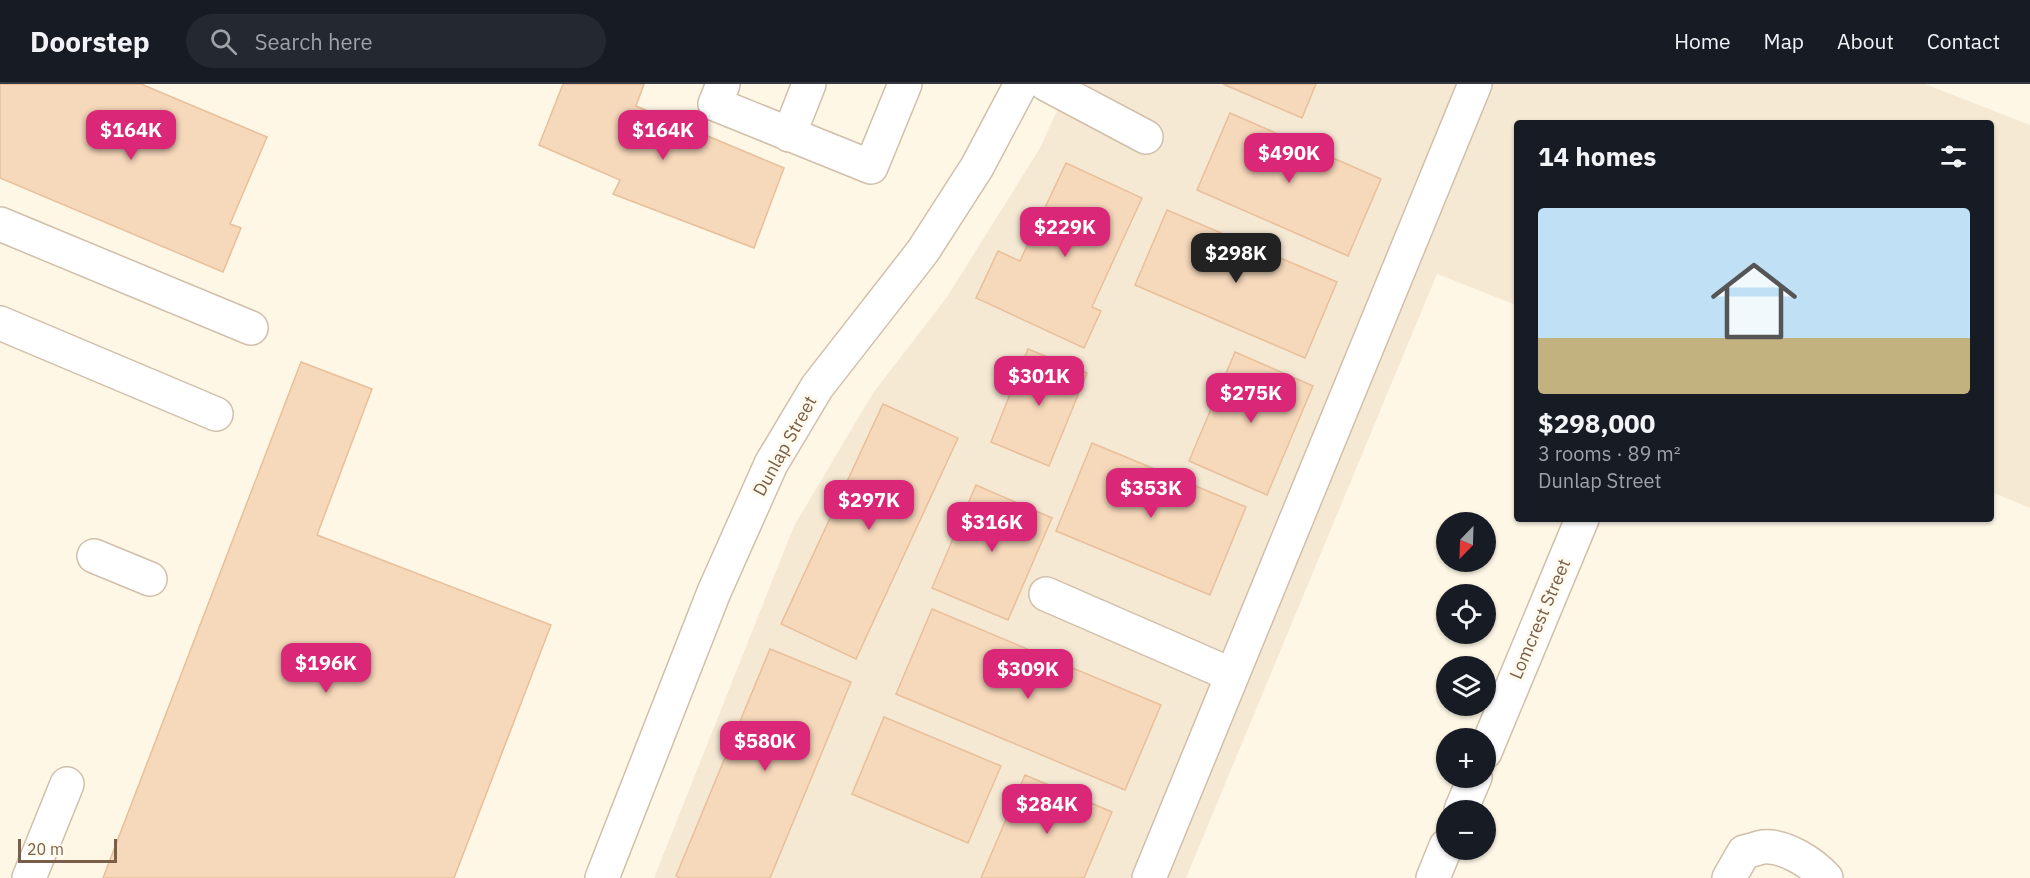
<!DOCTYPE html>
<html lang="en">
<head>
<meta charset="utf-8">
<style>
	:root { --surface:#171b24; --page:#242831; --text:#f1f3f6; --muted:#9ea1a6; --line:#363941; --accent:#db2777 }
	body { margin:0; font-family:"IBM Plex Sans",sans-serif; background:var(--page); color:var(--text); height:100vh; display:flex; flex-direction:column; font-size:22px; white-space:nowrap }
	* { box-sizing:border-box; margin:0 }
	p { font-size:20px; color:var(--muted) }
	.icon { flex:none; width:33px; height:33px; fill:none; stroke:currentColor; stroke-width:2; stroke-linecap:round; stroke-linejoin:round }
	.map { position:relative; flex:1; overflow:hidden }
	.details { position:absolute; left:1514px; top:36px; width:480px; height:402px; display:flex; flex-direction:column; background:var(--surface); border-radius:6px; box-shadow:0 2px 4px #0004 }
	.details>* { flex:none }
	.needle { width:39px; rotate:203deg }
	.controls { position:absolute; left:1436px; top:428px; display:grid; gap:12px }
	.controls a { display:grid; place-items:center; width:60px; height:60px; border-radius:50%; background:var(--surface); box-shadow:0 2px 4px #0004; font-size:30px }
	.scale { position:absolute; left:18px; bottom:15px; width:99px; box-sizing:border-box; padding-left:6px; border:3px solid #7a5e48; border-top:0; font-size:16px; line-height:21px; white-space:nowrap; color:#7a5e48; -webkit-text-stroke:4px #fffaee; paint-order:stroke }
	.price { position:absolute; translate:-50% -51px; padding:0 14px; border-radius:12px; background:var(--accent); color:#fff; font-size:20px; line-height:39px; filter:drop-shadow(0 2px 3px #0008) }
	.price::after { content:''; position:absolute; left:50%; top:36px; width:18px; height:14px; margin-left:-9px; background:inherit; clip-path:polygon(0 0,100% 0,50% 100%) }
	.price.current { background:#222; color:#fff }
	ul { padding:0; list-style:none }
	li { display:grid; align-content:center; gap:12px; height:318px; padding:0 24px }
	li+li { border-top:2px solid var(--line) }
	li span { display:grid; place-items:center; height:186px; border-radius:6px; color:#555 }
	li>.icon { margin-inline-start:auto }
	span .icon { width:108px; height:108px; fill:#fffc; stroke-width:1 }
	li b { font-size:26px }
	h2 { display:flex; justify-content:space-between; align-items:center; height:72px; padding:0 24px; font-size:26px }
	header { display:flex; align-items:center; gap:36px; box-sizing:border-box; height:84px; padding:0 30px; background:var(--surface); border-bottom:2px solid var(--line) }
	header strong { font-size:28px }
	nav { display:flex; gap:33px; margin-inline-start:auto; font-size:21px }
	.search { width:420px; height:54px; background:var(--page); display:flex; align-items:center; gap:15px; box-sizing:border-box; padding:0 21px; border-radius:33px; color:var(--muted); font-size:22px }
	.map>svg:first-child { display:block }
	.residential { fill:#f6e9d4 }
	.building { fill:#f6d8bb; stroke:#e9bf9a; stroke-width:1.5 }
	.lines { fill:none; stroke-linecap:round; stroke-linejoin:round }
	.minor-casing { stroke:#d1bfaa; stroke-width:36 }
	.minor { stroke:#fff; stroke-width:33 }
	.labels { text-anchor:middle; stroke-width:6; stroke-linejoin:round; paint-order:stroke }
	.street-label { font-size:18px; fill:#7a5e48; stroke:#fffaee }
</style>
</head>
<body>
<header>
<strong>Doorstep</strong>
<div class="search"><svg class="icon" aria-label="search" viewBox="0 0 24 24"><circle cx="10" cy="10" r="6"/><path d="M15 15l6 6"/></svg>Search here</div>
<nav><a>Home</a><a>Map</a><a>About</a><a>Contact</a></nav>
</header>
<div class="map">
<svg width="2030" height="794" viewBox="0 0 2030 794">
	<rect width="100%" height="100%" fill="#fef7e6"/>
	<path class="residential" d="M1069 0H1925L2030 41V424L1991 408 1990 39H1516V221L1437 190 1186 794H654L794 442 873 309 947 213 1040 64Z"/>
	<path class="building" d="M0 0H141L267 53 230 140 241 144 223 188 0 94Z
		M563 0H644L636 22 784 84 754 164 613 110 620 96 539 61Z
		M1223 0H1316L1302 34Z
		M1230 29 1381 95 1348 172 1197 106Z
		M1066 79 1142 114 1092 223 1101 227 1084 264 976 214 998 167 1020 177Z
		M1167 126 1337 198 1305 274 1135 201Z
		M1028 265 1087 289 1049 382 991 358Z
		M1235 268 1313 302 1267 411 1189 377Z
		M301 278 372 305 317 451 551 541 454 794H103Z
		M883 320 958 354 856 575 781 540Z
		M1092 359 1246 423 1210 511 1056 447Z
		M976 401 1052 434 1008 536 932 504Z
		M932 525 1161 621 1125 706 896 610Z
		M770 565 851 598 770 794H680L676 792Z
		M884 633 1001 682 968 759 852 710Z
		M1025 691 1112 728 1084 794H981Z"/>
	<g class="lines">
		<defs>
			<path id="minor" d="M723 0 715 20 871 83 905 0
				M1046 0 1146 53
				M789 51 809 0
				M0 140 251 244
				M0 239 216 330
				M94 472 150 495
				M1046 510 1232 591
				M1485 668 1582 435
				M1461 726 1475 693
				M29 794 67 700
				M602 794 714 508 771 380 817 303 923 167 977 83 1021 0
				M1149 794 1475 0
				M1433 794 1446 762
				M1729 794 1744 768C1750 767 1757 764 1763 763 1785 761 1812 779 1826 794"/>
		</defs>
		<use href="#minor" class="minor-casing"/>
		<use href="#minor" class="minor"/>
	</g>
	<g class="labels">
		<g class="street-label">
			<text transform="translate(785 362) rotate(-61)" y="6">Dunlap Street</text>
			<text transform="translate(1540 535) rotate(-67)" y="6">Lomcrest Street</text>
		</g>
	</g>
</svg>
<div class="controls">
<a><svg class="needle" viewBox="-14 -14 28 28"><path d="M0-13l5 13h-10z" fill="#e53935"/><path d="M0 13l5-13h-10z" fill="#9ea1a6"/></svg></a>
<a><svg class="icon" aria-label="locate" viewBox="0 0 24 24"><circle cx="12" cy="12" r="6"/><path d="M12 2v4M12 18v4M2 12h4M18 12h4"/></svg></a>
<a><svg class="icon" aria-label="layers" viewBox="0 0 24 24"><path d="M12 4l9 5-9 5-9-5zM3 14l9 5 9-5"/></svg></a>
<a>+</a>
<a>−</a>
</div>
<div class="scale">20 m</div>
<b class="price" style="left:131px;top:77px">$164K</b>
<b class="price" style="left:663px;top:77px">$164K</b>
<b class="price" style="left:1289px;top:100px">$490K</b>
<b class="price" style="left:1065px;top:174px">$229K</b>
<b class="price current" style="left:1236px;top:200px">$298K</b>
<b class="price" style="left:1039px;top:323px">$301K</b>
<b class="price" style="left:1251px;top:340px">$275K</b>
<b class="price" style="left:1151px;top:435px">$353K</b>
<b class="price" style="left:869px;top:447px">$297K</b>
<b class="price" style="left:992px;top:469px">$316K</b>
<b class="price" style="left:326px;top:610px">$196K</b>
<b class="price" style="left:1028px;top:616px">$309K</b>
<b class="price" style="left:765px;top:688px">$580K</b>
<b class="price" style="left:1047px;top:751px">$284K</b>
<section class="details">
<h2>14 homes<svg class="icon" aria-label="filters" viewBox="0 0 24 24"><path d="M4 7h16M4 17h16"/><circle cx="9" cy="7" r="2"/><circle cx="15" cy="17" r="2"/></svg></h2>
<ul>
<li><span style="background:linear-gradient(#bfe0f5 70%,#c2b280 0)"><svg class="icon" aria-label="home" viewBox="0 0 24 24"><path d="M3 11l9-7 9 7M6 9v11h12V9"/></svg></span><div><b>$298,000</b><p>3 rooms · 89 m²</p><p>Dunlap Street</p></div></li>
</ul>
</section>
</div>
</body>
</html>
